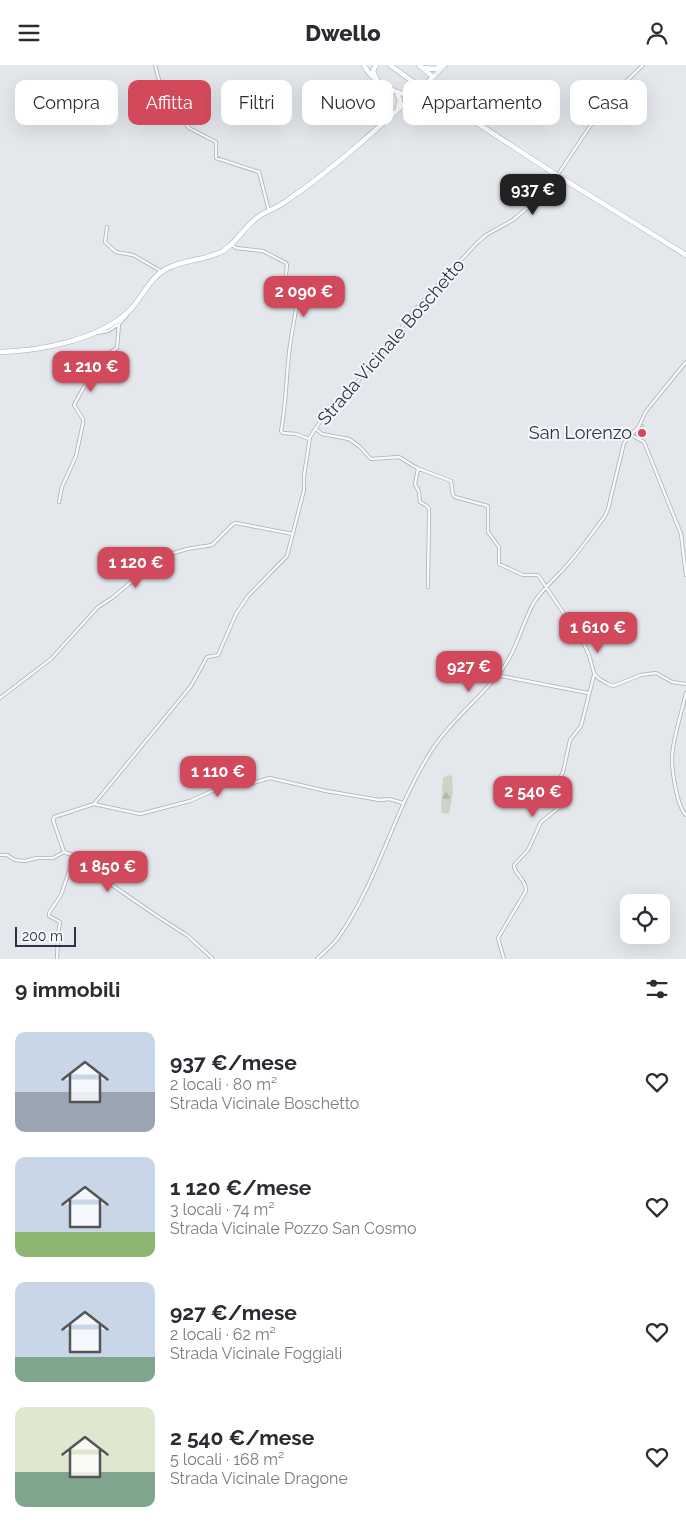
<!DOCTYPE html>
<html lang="it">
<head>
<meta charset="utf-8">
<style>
	:root { --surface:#fff; --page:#f2f2f3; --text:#2b2b33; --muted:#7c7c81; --accent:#d1495b }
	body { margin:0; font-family:Raleway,sans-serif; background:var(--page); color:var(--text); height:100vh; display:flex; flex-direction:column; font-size:19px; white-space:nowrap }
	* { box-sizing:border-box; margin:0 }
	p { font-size:16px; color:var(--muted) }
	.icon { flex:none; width:28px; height:28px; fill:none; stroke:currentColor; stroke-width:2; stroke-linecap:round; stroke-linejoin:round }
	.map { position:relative; height:894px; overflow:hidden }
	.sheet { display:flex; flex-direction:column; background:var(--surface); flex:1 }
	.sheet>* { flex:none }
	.top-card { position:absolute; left:15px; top:15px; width:656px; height:45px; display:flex; gap:10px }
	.controls { position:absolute; left:620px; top:829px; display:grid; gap:10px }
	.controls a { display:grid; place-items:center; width:50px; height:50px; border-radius:10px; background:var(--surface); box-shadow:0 5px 20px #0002; font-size:25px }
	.scale { position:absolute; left:15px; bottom:12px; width:61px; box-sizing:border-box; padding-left:5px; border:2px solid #2b3445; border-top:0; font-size:14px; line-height:18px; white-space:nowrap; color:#2b3445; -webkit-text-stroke:4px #f4f6f9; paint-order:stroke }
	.price { position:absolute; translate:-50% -42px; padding:0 11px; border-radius:10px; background:var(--accent); color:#fff; font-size:16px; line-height:32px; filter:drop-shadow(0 1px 2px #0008) }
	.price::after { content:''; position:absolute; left:50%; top:30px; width:15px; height:11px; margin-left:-8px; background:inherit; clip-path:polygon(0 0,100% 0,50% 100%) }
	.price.current { background:#222; color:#fff }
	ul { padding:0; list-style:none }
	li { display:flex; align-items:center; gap:15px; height:125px; padding:0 15px }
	li span { display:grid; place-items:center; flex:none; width:140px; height:100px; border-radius:10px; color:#555 }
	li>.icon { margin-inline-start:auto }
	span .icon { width:60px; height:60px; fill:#fffc; stroke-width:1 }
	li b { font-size:21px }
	h2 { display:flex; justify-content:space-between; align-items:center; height:60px; padding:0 15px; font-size:21px }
	.tag { padding:0 18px; border-radius:10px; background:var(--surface); box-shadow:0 5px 20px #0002; font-size:18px; line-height:45px }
	.tag.current { background:var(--accent); color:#fff }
	header { display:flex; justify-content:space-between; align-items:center; height:65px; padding:0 15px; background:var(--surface); font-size:22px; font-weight:800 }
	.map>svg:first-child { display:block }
	.green { fill:#c9d6c5 }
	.forest { fill:url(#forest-firs) }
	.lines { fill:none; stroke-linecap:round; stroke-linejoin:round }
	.minor-casing { stroke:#a9aeb7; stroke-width:4 }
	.tertiary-casing { stroke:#a9aeb7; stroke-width:5 }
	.secondary-casing { stroke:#a9aeb7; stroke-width:5.5 }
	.minor { stroke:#f7f8fa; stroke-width:2.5 }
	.tertiary { stroke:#f7f8fa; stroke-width:4 }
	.secondary { stroke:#fff; stroke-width:4.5 }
	.secondary-bridge-casing { stroke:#a9aeb7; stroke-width:5.5; stroke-linecap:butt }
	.secondary-bridge { stroke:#fff; stroke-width:4.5 }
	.poi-dot { fill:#d1495b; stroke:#f4f6f9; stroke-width:2 }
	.labels { text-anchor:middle; stroke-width:4; stroke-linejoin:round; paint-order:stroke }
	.street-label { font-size:18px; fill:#2b3445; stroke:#f4f6f9 }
	.poi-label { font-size:18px; fill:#2b3445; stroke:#f4f6f9; text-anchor:end }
</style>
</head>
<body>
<header><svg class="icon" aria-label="menu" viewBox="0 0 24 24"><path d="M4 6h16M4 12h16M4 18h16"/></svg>Dwello<svg class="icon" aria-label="person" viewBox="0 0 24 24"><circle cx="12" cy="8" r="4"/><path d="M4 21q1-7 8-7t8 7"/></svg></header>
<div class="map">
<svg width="686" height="894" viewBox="0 0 686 894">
	<defs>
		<pattern id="forest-firs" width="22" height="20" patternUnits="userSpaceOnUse" patternTransform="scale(1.25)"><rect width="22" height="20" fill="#c9d6c5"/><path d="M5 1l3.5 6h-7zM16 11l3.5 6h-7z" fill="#adb8ab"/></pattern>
	</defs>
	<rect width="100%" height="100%" fill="#e4e7ec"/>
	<path class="green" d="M640 359H644L645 374 633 370Z"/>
	<path class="forest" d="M448 710 452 711 453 727 449 749 442 748 441 745 443 713Z"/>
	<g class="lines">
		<defs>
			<path id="minor" d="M155 0 162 26 189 63 216 77V93L259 107 269 146
				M107 162 105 177 116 187 133 190 159 205
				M231 179 236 183 263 186 286 198 287 200 285 218 296 219 298 221C298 244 291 266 289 289 286 315 286 340 281 366L283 368 296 369 309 374
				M119 259 128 249
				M316 364 322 369 349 374 359 381 371 394 399 392 417 403 451 416 453 430 455 432 488 441V467L499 482V499L523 510H538L583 577 589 590 594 608 598 613 608 619 613 621 641 610 656 608 672 617 686 619
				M631 370 644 377 681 469 686 510
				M418 404 415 419 419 427 420 437 427 441 429 444C429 471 428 496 428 522
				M59 437 62 422 76 391 83 358V354L74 340 84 322 104 298 109 288 117 283 119 259 108 266 98 268
				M498 609 501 611 588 628
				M686 628C682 647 672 675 672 694 672 706 677 742 686 750
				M0 633 51 594 98 542 112 533 155 497 167 490 187 484 212 480 233 459 236 458 293 469
				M94 739 191 621 207 592 218 590 236 549 248 531 287 491 304 425V411L310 372 330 342 354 321 399 267 409 251 477 178 486 170 513 155 539 133 561 105 608 34 643 0
				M64 787 53 755 54 752 94 739 140 749 190 736 226 720H246L270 713 326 726 380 735 389 734 403 738
				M0 790H7L15 795 25 796 37 793H53L64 787 87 795 100 805 112 820 157 851 188 871 213 894
				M57 894 58 870 60 857 49 851V848L61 830 75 789
				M317 894C324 887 332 881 338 873 377 818 392 751 427 693 445 661 475 638 498 610 517 586 520 564 533 539 542 524 557 512 568 499 581 484 593 467 605 451L608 444 624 378 639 361 646 346 686 297
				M504 894 498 873 526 826C526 813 514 810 514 800L528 785 541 757 561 741 562 735 558 717 563 707 570 675 581 661 594 610"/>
			<path id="tertiary" d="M433 12 445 0"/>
			<path id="secondary" d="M364 0C369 13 400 34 413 28
				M376 0 373 6 376 13
				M390 0 415 18
				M419 0 433 12
				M423 3 435 4 443 0
				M397 27 400 36 398 42
				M431 28 552 107
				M565 115 686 190
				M0 287C40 286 98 275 128 247 142 234 148 214 166 204 184 194 205 196 223 186 237 177 245 161 258 152 266 146 277 143 285 137 338 101 386 56 433 12"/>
		</defs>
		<use href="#minor" class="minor-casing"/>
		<use href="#tertiary" class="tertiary-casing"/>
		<use href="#secondary" class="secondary-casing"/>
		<use href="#minor" class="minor"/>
		<use href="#tertiary" class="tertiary"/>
		<use href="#secondary" class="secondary"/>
		<defs>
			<path id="secondary-bridge" d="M415 18 431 28
				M552 107 565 115"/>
		</defs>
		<use href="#secondary-bridge" class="secondary-bridge-casing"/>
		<use href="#secondary-bridge" class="secondary-bridge"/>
	</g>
	<circle class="poi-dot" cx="642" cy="368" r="5"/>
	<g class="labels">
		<g class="street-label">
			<text transform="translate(391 277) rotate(-49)" y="6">Strada Vicinale Boschetto</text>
		</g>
		<g class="poi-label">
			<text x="632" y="374">San Lorenzo</text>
		</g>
	</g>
</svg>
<div class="controls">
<a><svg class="icon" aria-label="locate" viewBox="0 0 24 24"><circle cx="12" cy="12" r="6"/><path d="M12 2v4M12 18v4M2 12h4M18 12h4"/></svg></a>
</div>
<div class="scale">200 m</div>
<b class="price current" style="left:533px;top:151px">937 €</b>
<b class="price" style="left:304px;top:253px">2 090 €</b>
<b class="price" style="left:91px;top:328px">1 210 €</b>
<b class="price" style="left:136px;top:524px">1 120 €</b>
<b class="price" style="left:598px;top:589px">1 610 €</b>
<b class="price" style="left:469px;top:628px">927 €</b>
<b class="price" style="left:218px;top:733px">1 110 €</b>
<b class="price" style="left:533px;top:753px">2 540 €</b>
<b class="price" style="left:108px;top:828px">1 850 €</b>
<div class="top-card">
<a class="tag">Compra</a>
<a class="tag current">Affitta</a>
<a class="tag">Filtri</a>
<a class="tag">Nuovo</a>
<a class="tag">Appartamento</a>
<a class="tag">Casa</a>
</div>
</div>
<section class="sheet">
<h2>9 immobili<svg class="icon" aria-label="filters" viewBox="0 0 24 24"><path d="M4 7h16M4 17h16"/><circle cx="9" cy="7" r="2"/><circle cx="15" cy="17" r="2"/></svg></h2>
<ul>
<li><span style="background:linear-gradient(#c9d6e8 60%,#9aa5b1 0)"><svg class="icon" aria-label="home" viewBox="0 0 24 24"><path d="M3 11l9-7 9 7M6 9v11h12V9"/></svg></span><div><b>937 €/mese</b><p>2 locali · 80 m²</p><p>Strada Vicinale Boschetto</p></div><svg class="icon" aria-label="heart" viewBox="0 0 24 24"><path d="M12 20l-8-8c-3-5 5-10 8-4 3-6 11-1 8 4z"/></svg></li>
<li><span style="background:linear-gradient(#c9d6e8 75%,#8fb573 0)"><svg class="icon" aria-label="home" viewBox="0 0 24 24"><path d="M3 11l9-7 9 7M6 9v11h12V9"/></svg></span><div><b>1 120 €/mese</b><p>3 locali · 74 m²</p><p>Strada Vicinale Pozzo San Cosmo</p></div><svg class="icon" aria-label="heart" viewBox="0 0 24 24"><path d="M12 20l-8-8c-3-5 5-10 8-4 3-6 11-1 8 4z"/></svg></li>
<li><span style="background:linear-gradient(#c9d6e8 75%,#7fa58c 0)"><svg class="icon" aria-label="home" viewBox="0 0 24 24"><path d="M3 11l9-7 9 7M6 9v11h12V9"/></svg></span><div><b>927 €/mese</b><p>2 locali · 62 m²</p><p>Strada Vicinale Foggiali</p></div><svg class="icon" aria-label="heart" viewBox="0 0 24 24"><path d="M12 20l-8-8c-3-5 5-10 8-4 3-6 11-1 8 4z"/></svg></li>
<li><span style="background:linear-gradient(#dfe7d0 65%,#7fa58c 0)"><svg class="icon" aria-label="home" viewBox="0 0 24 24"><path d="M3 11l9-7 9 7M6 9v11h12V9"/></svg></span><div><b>2 540 €/mese</b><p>5 locali · 168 m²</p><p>Strada Vicinale Dragone</p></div><svg class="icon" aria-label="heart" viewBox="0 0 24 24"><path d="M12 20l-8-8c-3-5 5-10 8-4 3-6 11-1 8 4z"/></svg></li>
</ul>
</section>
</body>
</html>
